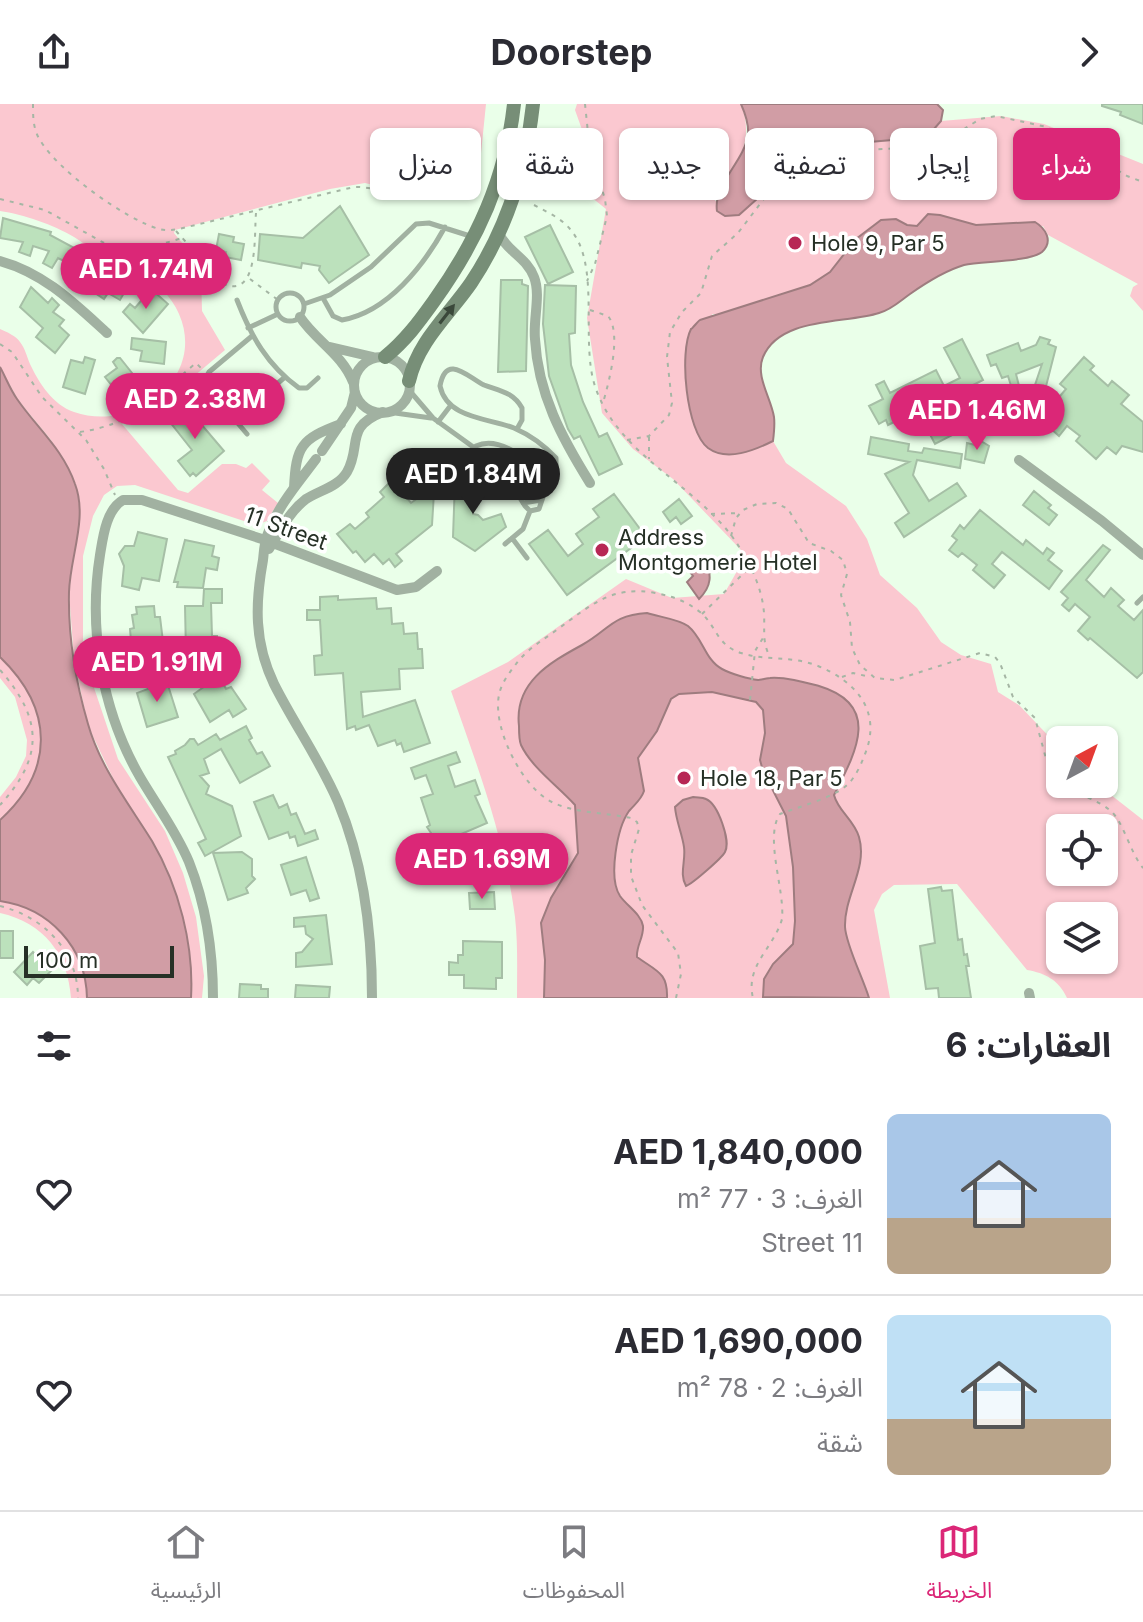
<!DOCTYPE html>
<html lang="ar">
<head>
<meta charset="utf-8">
<style>
	:root { --surface:#fff; --page:#f7f7f7; --text:#2b2b33; --muted:#7c7c81; --line:#e1e1e2; --accent:#db2777 }
	body { margin:0; font-family:Inter,"Noto Sans Arabic",sans-serif; background:var(--page); color:var(--text); direction:rtl; height:100vh; display:flex; flex-direction:column; font-size:30px; white-space:nowrap }
	* { box-sizing:border-box; margin:0 }
	p { font-size:26px; color:var(--muted) }
	.icon { flex:none; width:44px; height:44px; fill:none; stroke:currentColor; stroke-width:2; stroke-linecap:round; stroke-linejoin:round }
	.map { position:relative; height:894px; overflow:hidden; direction:ltr }
	.panel { display:flex; flex-direction:column; background:var(--surface); flex:1 }
	.panel>* { flex:none }
	.guide { position:absolute; left:24px; top:24px; width:1096px; height:72px; direction:rtl; display:flex; gap:16px }
	.needle { width:52px; rotate:41deg }
	.controls { position:absolute; left:1046px; top:622px; display:grid; gap:16px }
	.controls a { display:grid; place-items:center; width:72px; height:72px; border-radius:12px; background:var(--surface); box-shadow:0 2px 6px #0004; font-size:40px }
	.scale { position:absolute; left:24px; bottom:20px; width:150px; box-sizing:border-box; padding-left:8px; border:4px solid #263026; border-top:0; font-size:22px; line-height:28px; white-space:nowrap; color:#263026; -webkit-text-stroke:6px #fff; paint-order:stroke }
	.price { position:absolute; translate:-50% -68px; padding:0 18px; border-radius:28px; background:var(--accent); color:#fff; font-size:26px; line-height:52px; filter:drop-shadow(0 2px 4px #0008) }
	.price::after { content:''; position:absolute; left:50%; top:48px; width:24px; height:18px; margin-left:-12px; background:inherit; clip-path:polygon(0 0,100% 0,50% 100%) }
	.price.selected { background:#222; color:#fff }
	ul { padding:0; list-style:none }
	li { display:flex; align-items:center; gap:24px; height:200px; padding:0 32px }
	li+li { border-top:2px solid var(--line) }
	li span { display:grid; place-items:center; flex:none; width:224px; height:160px; border-radius:12px; color:#555 }
	li>.icon { margin-inline-start:auto }
	span .icon { width:96px; height:96px; fill:#fffc; stroke-width:1 }
	li b { font-size:34px }
	h2 { display:flex; justify-content:space-between; align-items:center; height:96px; padding:0 32px; font-size:34px }
	.tag { padding:0 28px; border-radius:12px; background:var(--surface); box-shadow:0 2px 6px #0004; font-size:28px; line-height:72px }
	.tag.selected { background:var(--accent); color:#fff }
	header { display:flex; justify-content:space-between; align-items:center; height:104px; padding:0 32px; background:var(--surface); font-size:36px; font-weight:700 }
	.dock { display:flex; justify-content:space-around; align-items:center; height:112px; border-top:2px solid var(--line); background:var(--surface); font-size:22px; color:var(--muted) }
	.dock a { display:grid; justify-items:center; gap:4px }
	.dock .selected { color:var(--accent) }
	.map>svg:first-child { display:block }
	.green { fill:#fbc8d0; fill-rule:evenodd }
	.water { fill:#d19da5; stroke:#9e7c7f; stroke-width:2 }
	.building { fill:#bce1bc; stroke:#a6bfa6; stroke-width:2 }
	.lines { fill:none; stroke-linecap:round; stroke-linejoin:round }
	.path { stroke:#a5b6a4; stroke-width:2; stroke-dasharray:4 6; stroke-linecap:butt }
	.lane { stroke:#a1b1a1; stroke-width:5 }
	.street { stroke:#a1b1a1; stroke-width:10 }
	.secondary { stroke:#778e77; stroke-width:14 }
	.oneway { fill:#3a483a }
	.poi-dot { fill:#b72755; stroke:#fff; stroke-width:3 }
	.labels { text-anchor:middle; stroke-width:7; stroke-linejoin:round; paint-order:stroke }
	.poi-label { font-size:22px; fill:#263026; stroke:#fff; text-anchor:start }
	.street-label { font-size:22px; fill:#263026; stroke:#fff }
</style>
</head>
<body>
<header><svg class="icon" aria-label="forward" viewBox="0 0 24 24"><path d="M9 5l7 7-7 7"/></svg>Doorstep<svg class="icon" aria-label="share" viewBox="0 0 24 24"><path d="M12 15V3M7 8l5-5 5 5M5 13v7h14v-7"/></svg></header>
<div class="map">
<svg width="1143" height="894" viewBox="0 0 1143 894">
	<rect width="100%" height="100%" fill="#eaffe9"/>
	<path class="green" d="M0 0H486L479 69 426 87 402 88 365 79 330 85 175 126 174 129 192 151 201 168 202 207 225 246 187 278 177 277 163 293 122 320 178 386 188 389 222 360H236L246 364 252 359 270 377 262 386 278 399 267 417 256 421 135 381 117 382 104 391 93 412 83 452V551L118 655 165 727 183 769 196 813 204 872 202 894H191L192 876 187 830 167 764 121 691 88 622 74 555 69 488 80 405 51 336 18 296 0 263V225C7 228 16 232 20 238 25 244 27 253 30 260 39 279 53 301 74 308 134 329 207 274 179 210 172 193 155 175 137 169 131 166 124 167 119 165 103 158 90 142 74 133 54 121 23 110 0 107Z
		M577 0H741C756 40 735 62 715 97L760 94 788 67 816 48 846 40 927 33 941 17 1001 12 1044 20 1143 60V207L1130 192 1133 183 1138 180 1048 131 1043 122 976 121 940 111 917 122 907 121 856 135 830 168 810 181 723 210H712L759 344 773 337 786 359 846 402 867 435 880 471 917 504 941 538 961 551 991 560 998 588 1019 601 1060 644V680H1097L1143 716V894H1067C1059 876 1045 869 1027 866L957 780 894 781 882 790 874 806 890 894H517C517 867 518 840 515 813 505 735 477 661 451 587L508 558 626 475 672 494 724 490 740 462 741 446 673 375 633 345 602 309 587 214 606 105 581 85 590 48 575 6ZM1060 724H1104V768H1060ZM1060 812H1104V856H1060Z
		M0 553C54 605 55 666 0 716V693L16 673 26 652 27 636 15 593 0 574Z
		M0 797C49 804 86 844 87 894H71C68 850 44 819 0 809Z"/>
	<path class="water" d="M741 0H937L943 6 941 17 927 33 846 40 816 48 788 67 739 111 725 112 717 107C713 80 744 58 748 31 749 21 745 9 741 0Z
		M928 110 940 111 976 121 1035 118C1045 124 1054 137 1042 148 1029 158 982 157 964 161 944 167 927 178 910 190 900 197 891 206 879 209 846 220 780 212 763 253 755 272 771 294 774 313 775 321 774 329 773 337 755 346 727 358 708 344 686 327 679 248 691 225 692 225 699 216 700 216L810 181 830 168 856 135 881 116 896 115 907 121 917 122Z
		M0 263C6 274 10 285 17 295 37 324 63 345 75 380 88 414 70 453 69 488 68 531 76 579 88 620 100 663 129 700 152 737 179 783 194 841 191 894H87C86 843 49 804 0 797V716C55 666 54 605 0 553Z
		M690 454 696 462 705 454C712 471 712 482 699 495L687 478 693 472 683 459Z
		M647 509C659 513 678 515 688 522 703 534 705 556 722 565 731 570 749 575 758 576 759 576 769 574 770 574 786 573 804 578 819 582 882 601 856 648 834 691 838 707 854 716 859 733 868 764 844 792 845 823 846 841 863 874 869 894L763 893 764 875 773 860 793 840 795 817 793 763 786 712 763 667 760 656 765 629 763 606 756 598 712 588 679 590 671 595 657 627 638 654 644 687C641 696 635 700 629 707 617 724 608 774 620 792 627 802 641 810 643 822 644 833 636 842 637 853 656 867 668 868 667 894H544L545 856 541 819 551 794 578 749 575 701C558 682 532 664 521 641 519 636 519 628 519 622 514 579 549 559 582 541 609 526 612 511 647 509Z
		M693 693C698 694 702 693 706 695 718 700 731 737 725 748 722 754 692 780 686 782 679 770 686 757 684 743 682 729 676 717 675 703L683 696Z"/>
	<path class="building" d="M1102 0H1143V20L1120 11 1121 8 1102 2Z
		M340 102 369 151 329 179 319 166 320 162 302 159 301 164 258 156 260 130 303 134Z
		M3 114 51 128 50 131 132 175 120 196 108 189 104 195 95 189 99 183 81 172 75 181 68 177 76 163 58 154 52 164 43 159 49 147 33 142 30 152 19 148 23 138 0 134Z
		M550 121 573 168 548 180 525 133Z
		M219 130 234 133 233 138 244 140 241 156 225 153 226 148 216 146Z
		M501 176H522V180L528 182 526 267 498 268Z
		M545 181 576 182 575 229 569 230 571 261 583 298 599 333 607 329 622 360 599 371 580 332 574 335 568 325 549 272 543 220Z
		M31 183 48 199 52 194 59 201 53 208 64 216 59 222 69 231 55 249 36 233 43 224 20 203Z
		M151 185 168 200 143 229 123 208 130 200 135 204Z
		M1040 233 1050 236 1048 240 1056 243 1043 294 1032 290 1042 260 1016 270 1019 282 1012 285 1008 272 1002 274 996 260 991 262 987 251 1018 239 1021 247 1036 241Z
		M132 234 166 238 164 260 140 257 142 247 131 245Z
		M962 235 983 276 973 281 984 302 956 316 960 327 935 340 923 317 909 324 904 313 888 321 886 316 879 320 869 302 883 295 876 281 884 277 890 289 936 266 944 282 960 274 944 244Z
		M85 253 95 256 85 290 63 283 71 256 83 259Z
		M1084 253 1094 262 1090 266 1108 282 1112 277 1129 291 1121 300 1143 318V348L1122 342 1116 350 1107 343 1096 355 1076 337 1080 332 1067 322 1059 332 1050 324 1059 313 1049 305 1066 285 1060 280Z
		M117 254H120L136 274 117 288 105 273 117 264 113 258Z
		M192 299 200 308 195 313 224 347 196 372 193 369 190 372 178 357 192 346 170 318 172 317 168 313Z
		M871 333 909 340 908 347 922 349 924 344 962 350 960 364 917 356 913 371 929 397 957 379 966 392 904 433 895 419 909 409 885 370 909 358 868 350Z
		M981 337 989 342 984 359 965 355 967 339 975 341Z
		M422 371 435 372 432 421 396 450 402 457 395 463 389 455 383 460 374 450 365 458 356 447 353 449 337 430 350 420 355 425 369 413 366 409 384 393 380 388 392 376 411 399 422 391Z
		M455 377 485 378 492 387 473 395V410L478 411 483 416 501 410 506 423 475 447 453 433Z
		M1034 387 1051 401 1048 404 1057 411 1049 421 1023 401Z
		M614 390 646 433 567 491 529 440 548 426 568 452 583 440 576 430 599 413 593 405Z
		M679 395 692 412 681 420 676 413 670 418 663 408Z
		M980 406 1023 441 1026 436 1043 450 1047 444 1054 449 1048 456 1062 467 1049 485 1002 448 992 460 1005 471 994 484 973 466 977 461 962 449 958 453 949 446 957 436 952 432 960 421 964 425Z
		M138 428 167 435 159 477 142 474 139 486 122 482 124 462 119 450 125 442H134Z
		M185 436 214 442 212 452 219 454 217 466 206 464 203 484 177 483 178 478H174Z
		M1103 441 1110 446 1086 476 1104 493 1111 484 1124 496 1118 502 1134 516 1143 506V568L1137 574 1090 534 1088 536 1078 527 1090 513 1075 500 1069 507 1062 501 1068 494 1061 488Z
		M204 485H222V499H211L212 532H217V548L186 549 185 502H203Z
		M338 492V496L376 494 377 505 391 504 392 520 403 519 404 530 417 529 418 545H422L423 564 399 565 400 585 361 588 363 613 415 596 430 639 404 648 401 639 397 641 395 636 378 642 369 621 356 626 355 622 347 625 343 569 315 571 314 552 322 551 320 516H307V506H320V493Z
		M154 502 155 513H160L164 546 132 549 130 525 134 524 132 511 137 510 136 503Z
		M219 572 226 585 231 583 246 605 233 613 229 606 210 618 194 590Z
		M166 575 178 613 147 623 137 589 156 582 155 579Z
		M246 622 252 634 249 636 257 650 262 648 270 662 240 679 221 645 204 655 209 669 200 672 209 682 206 690 232 702 241 732 205 752 198 739 206 735 168 653 176 650 175 647 185 641 190 635H194L198 641 216 630 220 636Z
		M456 648 460 658 448 662 455 683 475 676 480 690 475 692 487 719 459 731 433 732 427 723 430 721 421 694 433 690 426 671 415 675 411 664Z
		M273 691 279 704 287 700 291 711 296 709 305 730 315 726 318 735 298 742 295 732 290 734 288 728 269 735 254 698Z
		M459 734 464 749 473 746 475 755 440 762 436 747Z
		M242 748 252 755V772L255 775 246 784 248 789 228 796 213 749Z
		M306 753 319 794 310 797 306 786 291 791 281 761Z
		M941 783 942 787 952 786 958 836 962 835 964 851 967 850 969 862H966L971 894H939L938 884 926 885 920 842 935 839 928 785Z
		M494 788 495 805H470L469 789Z
		M326 811 332 860 296 863V849L302 848 313 835 306 830 305 822 294 823V814Z
		M0 827H13V854H0Z
		M463 837 502 838V874H496V885L464 884V871H449V858L458 859V851H463Z
		M33 848 52 866 39 879 33 874 27 881 14 868Z
		M240 880 261 881V885H268V894H239Z
		M296 881 330 883 329 894H295Z"/>
	<g class="lines">
		<path class="path" d="M33 0C33 13 33 25 40 36 58 67 125 115 159 125 167 127 175 126 183 124L354 83C377 82 396 95 416 94 437 92 457 81 478 81
			M585 0 590 48 605 95 607 112 595 160 587 177
			M0 95 45 106 122 149H132L182 134
			M534 101C547 108 561 114 570 125 602 161 579 240 596 285 619 350 690 378 731 431 747 453 762 481 764 509 765 524 762 537 769 551
			M176 127 224 180C259 195 254 130 256 109
			M250 175 278 196
			M590 206 608 212C622 229 609 278 603 299
			M0 240 12 248 42 293 86 336 104 365 115 391
			M80 328C136 320 156 292 196 259L201 264
			M649 333V355
			M627 336 649 332 669 311 672 299 667 253 670 228 682 208 701 189 712 152 738 129 766 92 810 61 835 50 860 46 927 43 945 37 980 15 996 12 1047 23 1127 72 1143 78
			M711 410 739 409
			M731 432 736 414 743 406 757 400 776 399 788 405 809 439 831 447 843 456 847 470 841 491 850 518 852 544 860 561 875 574 895 576 980 549 995 553 1000 559 1013 593 1035 614 1048 662 1060 679
			M702 510 749 464
			M0 566C43 615 44 653 0 701
			M842 573 853 569 870 573
			M750 596 755 547 763 534
			M1061 680C1077 691 1098 695 1112 708 1124 720 1130 748 1143 764
			M0 802C44 813 78 847 78 894
			M676 894 681 870 678 849 642 801 631 772V751L639 725 637 718 631 714C607 709 576 709 554 699 523 686 492 624 499 591 501 580 509 569 516 560 527 545 543 536 558 525 591 501 612 481 655 489 672 492 686 497 700 508 717 522 716 541 741 549 765 557 790 551 818 562 857 578 882 608 865 650 861 661 855 674 847 681 833 694 798 703 780 710 764 733 785 786 782 815 774 844 745 861 753 894"/>
		<path class="lane" d="M276 203a14 14 0 1 1 28 0a14 14 0 1 1-28 0Z
			M323 194 333 212 342 216C388 208 424 161 445 123
			M237 196C251 232 267 261 299 284H307L318 274
			M304 200 330 191 371 163 416 120 429 119 470 132
			M248 224 278 210
			M409 286 433 314 501 363 525 402 530 407 539 405 546 384 556 369V354C544 341 530 331 514 324 489 314 447 315 440 282 446 248 469 274 484 281 500 287 513 288 522 304V316L517 325
			M388 308 431 314
			M235 316 285 273
			M438 318 451 301
			M247 330 208 284 205 275 209 268 252 232
			M476 342C501 330 533 360 549 378
			M523 399 541 396
			M512 434 527 454
			M505 440 523 425 530 407
			M1137 499 1143 493"/>
		<path class="street" d="M499 130C507 147 528 155 534 173 541 191 533 215 535 235 538 290 562 334 590 379
			M0 157C44 169 74 199 107 229
			M300 213C316 237 342 250 353 278
			M330 243 373 253
			M354 281a28 28 0 1 1 56 0a28 28 0 1 1-56 0Z
			M322 347 351 304 355 288
			M316 355C298 379 277 403 267 432 264 440 264 448 263 456 255 500 254 538 274 580 294 620 320 656 338 698 364 760 372 826 372 894
			M1019 356 1102 417 1143 451
			M294 384C296 342 301 335 341 320
			M269 445C280 427 289 408 306 395 320 386 338 383 347 368 362 342 344 323 383 308
			M1029 889 1030 894
			M213 894C213 847 206 801 189 758 176 727 157 702 140 673 102 607 88 526 100 451 103 433 106 406 123 396H142L265 436 397 486 416 483 437 467"/>
		<path class="secondary" d="M385 253C405 237 419 218 434 197 477 137 506 74 514 0
			M409 277C418 237 449 211 471 179 507 125 526 64 533 0"/>
	</g>
	<defs><path id="oneway-solid" d="M-6-.8H1V-3.2L6.5 0L1 3.2V.8H-6Z" transform="scale(2)"/></defs>
	<use class="oneway" href="#oneway-solid" transform="translate(447 210) rotate(-52)"/>
	<g class="poi-dot">
		<circle cx="795" cy="139" r="8"/>
		<circle cx="602" cy="446" r="8"/>
		<circle cx="684" cy="674" r="8"/>
	</g>
	<g class="labels">
		<g class="poi-label">
			<text x="811" y="147">Hole 9, Par 5</text>
			<text x="618" y="441">Address<tspan x="618" dy="25">Montgomerie Hotel</tspan></text>
			<text x="700" y="682">Hole 18, Par 5</text>
		</g>
		<g class="street-label">
			<text transform="translate(286 424) rotate(20)" y="8">11 Street</text>
		</g>
	</g>
</svg>
<div class="controls">
<a><svg class="needle" viewBox="-14 -14 28 28"><path d="M0-13l5 13h-10z" fill="#e53935"/><path d="M0 13l5-13h-10z" fill="#7c7c81"/></svg></a>
<a><svg class="icon" aria-label="locate" viewBox="0 0 24 24"><circle cx="12" cy="12" r="6"/><path d="M12 2v4M12 18v4M2 12h4M18 12h4"/></svg></a>
<a><svg class="icon" aria-label="layers" viewBox="0 0 24 24"><path d="M12 4l9 5-9 5-9-5zM3 14l9 5 9-5"/></svg></a>
</div>
<div class="scale">100 m</div>
<b class="price" style="left:146px;top:207px">AED 1.74M</b>
<b class="price" style="left:195px;top:337px">AED 2.38M</b>
<b class="price" style="left:977px;top:348px">AED 1.46M</b>
<b class="price selected" style="left:473px;top:412px">AED 1.84M</b>
<b class="price" style="left:157px;top:600px">AED 1.91M</b>
<b class="price" style="left:482px;top:797px">AED 1.69M</b>
<div class="guide">
<a class="tag selected">شراء</a>
<a class="tag">إيجار</a>
<a class="tag">تصفية</a>
<a class="tag">جديد</a>
<a class="tag">شقة</a>
<a class="tag">منزل</a>
</div>
</div>
<section class="panel">
<h2>العقارات: 6<svg class="icon" aria-label="filters" viewBox="0 0 24 24"><path d="M4 7h16M4 17h16"/><circle cx="9" cy="7" r="2"/><circle cx="15" cy="17" r="2"/></svg></h2>
<ul>
<li><span style="background:linear-gradient(#a9c7e8 65%,#b9a48a 0)"><svg class="icon" aria-label="home" viewBox="0 0 24 24"><path d="M3 11l9-7 9 7M6 9v11h12V9"/></svg></span><div><b>AED 1,840,000</b><p>الغرف: 3 · 77 m²</p><p>11 Street</p></div><svg class="icon" aria-label="heart" viewBox="0 0 24 24"><path d="M12 20l-8-8c-3-5 5-10 8-4 3-6 11-1 8 4z"/></svg></li>
<li><span style="background:linear-gradient(#bfe0f5 65%,#b9a48a 0)"><svg class="icon" aria-label="home" viewBox="0 0 24 24"><path d="M3 11l9-7 9 7M6 9v11h12V9"/></svg></span><div><b>AED 1,690,000</b><p>الغرف: 2 · 78 m²</p><p>شقة</p></div><svg class="icon" aria-label="heart" viewBox="0 0 24 24"><path d="M12 20l-8-8c-3-5 5-10 8-4 3-6 11-1 8 4z"/></svg></li>
</ul>
</section>
<nav class="dock">
<a class="selected"><svg class="icon" aria-label="map" viewBox="0 0 24 24"><path d="M3 6l6-2 6 2 6-2v14l-6 2-6-2-6 2zM9 4v14M15 6v14"/></svg>الخريطة</a>
<a><svg class="icon" aria-label="saved" viewBox="0 0 24 24"><path d="M7 4h10v16l-5-4-5 4z"/></svg>المحفوظات</a>
<a><svg class="icon" aria-label="home" viewBox="0 0 24 24"><path d="M3 11l9-7 9 7M6 9v11h12V9"/></svg>الرئيسية</a>
</nav>
</body>
</html>
